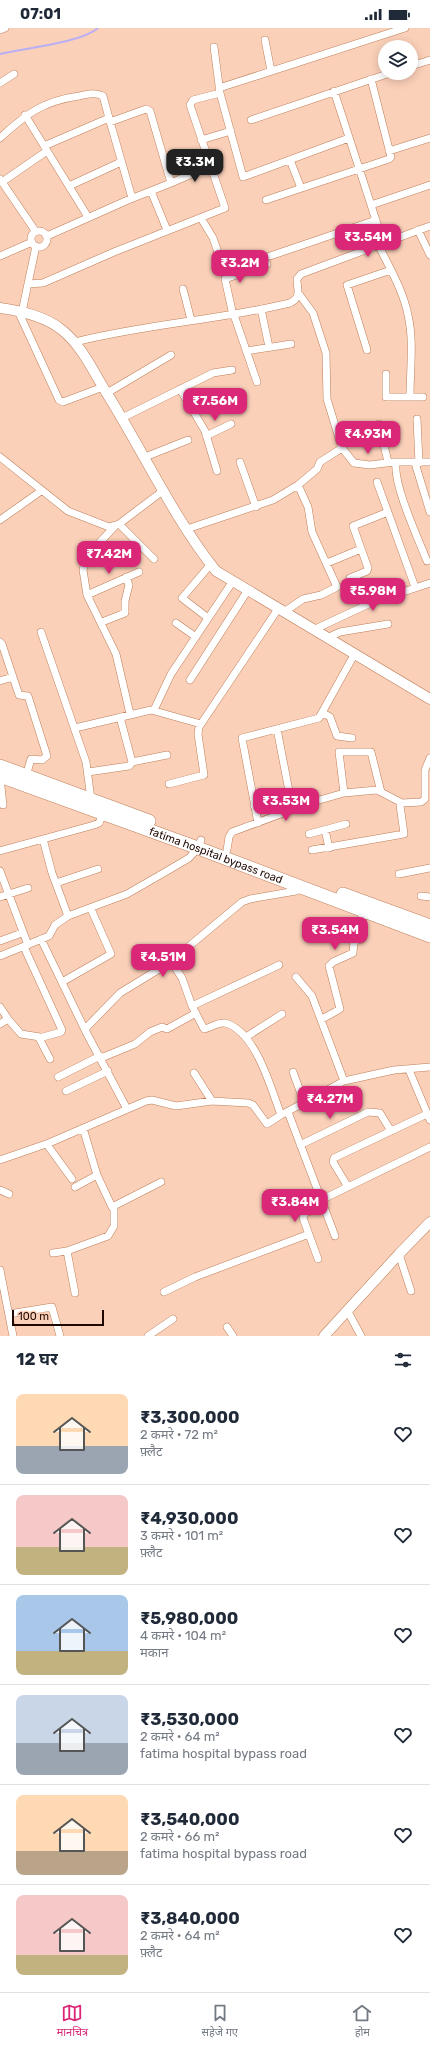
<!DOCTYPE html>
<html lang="hi">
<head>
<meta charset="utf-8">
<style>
	:root { --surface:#fff; --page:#f2f2f3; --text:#1f2937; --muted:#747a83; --line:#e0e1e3; --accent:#db2777 }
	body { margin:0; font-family:Rubik,"Noto Sans Devanagari",sans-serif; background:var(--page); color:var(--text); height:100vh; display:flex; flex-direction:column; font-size:15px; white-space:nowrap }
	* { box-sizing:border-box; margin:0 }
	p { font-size:13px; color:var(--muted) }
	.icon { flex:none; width:22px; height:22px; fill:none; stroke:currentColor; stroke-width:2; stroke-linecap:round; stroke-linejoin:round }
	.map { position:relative; height:1308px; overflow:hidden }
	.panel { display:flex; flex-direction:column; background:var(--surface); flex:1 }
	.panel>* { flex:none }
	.fabs { position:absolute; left:378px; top:12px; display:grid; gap:8px }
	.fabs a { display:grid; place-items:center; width:40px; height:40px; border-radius:50%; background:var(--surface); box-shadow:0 2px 10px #0003; font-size:20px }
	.scale { position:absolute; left:12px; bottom:10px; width:92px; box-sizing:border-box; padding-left:4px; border:2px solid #1f0800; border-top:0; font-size:11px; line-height:14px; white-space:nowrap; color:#1f0800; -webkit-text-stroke:3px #fbd0b9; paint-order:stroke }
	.price { position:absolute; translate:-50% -34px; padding:0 9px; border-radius:8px; background:var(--accent); color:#fff; font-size:13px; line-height:26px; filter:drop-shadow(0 1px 2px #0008) }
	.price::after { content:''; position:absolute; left:50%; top:24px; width:12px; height:9px; margin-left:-6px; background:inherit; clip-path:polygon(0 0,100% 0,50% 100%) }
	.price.on { background:#222; color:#fff }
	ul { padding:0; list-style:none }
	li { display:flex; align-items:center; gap:12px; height:100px; padding:0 16px }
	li+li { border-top:1px solid var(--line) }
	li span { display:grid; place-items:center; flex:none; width:112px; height:80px; border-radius:8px; color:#555 }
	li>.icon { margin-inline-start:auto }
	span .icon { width:48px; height:48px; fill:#fffc; stroke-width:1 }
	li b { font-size:17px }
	h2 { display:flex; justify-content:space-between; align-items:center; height:48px; padding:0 16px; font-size:17px }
	.status { display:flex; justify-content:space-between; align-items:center; height:28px; padding:0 20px; background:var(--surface); direction:ltr }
	.status svg { height:11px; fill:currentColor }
	.tab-bar { display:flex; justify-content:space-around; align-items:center; height:56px; border-top:1px solid var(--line); background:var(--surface); font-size:11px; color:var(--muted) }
	.tab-bar a { display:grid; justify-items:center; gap:2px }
	.tab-bar .on { color:var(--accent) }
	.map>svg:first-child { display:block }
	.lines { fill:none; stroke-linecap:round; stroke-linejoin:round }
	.stream { stroke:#baaff2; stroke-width:2 }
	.street-casing { stroke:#be7e58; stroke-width:8 }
	.secondary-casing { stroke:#be7e58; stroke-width:11 }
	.highway-casing { stroke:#be7e58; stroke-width:14 }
	.street { stroke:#fff; stroke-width:7 }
	.secondary { stroke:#fff; stroke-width:10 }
	.highway { stroke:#fff; stroke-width:13 }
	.labels { text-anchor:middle; stroke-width:3; stroke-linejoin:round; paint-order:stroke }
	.street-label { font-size:11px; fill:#1f0800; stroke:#fbd0b9 }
</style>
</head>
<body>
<div class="status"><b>07:01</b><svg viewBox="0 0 49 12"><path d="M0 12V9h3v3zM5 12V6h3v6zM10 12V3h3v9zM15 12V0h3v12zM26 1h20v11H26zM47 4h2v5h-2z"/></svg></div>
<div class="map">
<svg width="430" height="1308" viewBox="0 0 430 1308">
	<rect width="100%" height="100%" fill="#fbd0b9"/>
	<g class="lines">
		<path class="stream" d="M0 26C24 20 81 15 98 0"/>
		<defs>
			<path id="street" d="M0 2 5 0
				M265 12 271 43
				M411 38 430 32
				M0 55 14 46
				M219 60 405 0
				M334 63 383 214
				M220 65 243 149 349 110
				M25 87 88 189
				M251 92 390 45
				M0 110C26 86 43 73 79 68 88 66 95 64 103 68L109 90
				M201 112 231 103
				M44 118 109 90 132 170
				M389 123 430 110
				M290 132 301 160
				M0 151 36 204
				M2 154 47 123
				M171 155 210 138
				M69 158 121 134
				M151 163 167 202
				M266 172 389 131 391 129 371 51
				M371 177 430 157
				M201 190 213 210 227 250
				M418 202 430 227
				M31 211a8 8 0 1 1 16 0a8 8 0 1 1-16 0Z
				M47 208 128 172 171 155 150 83 146 81 110 94
				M378 216C389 239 403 262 408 287 414 313 410 342 410 369
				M0 228 32 214
				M270 228 376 192
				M28 256 43 255 114 224 225 180 190 77 193 72 220 65 214 19
				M183 261 191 292
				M261 281 269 319
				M18 283 59 372 63 374 103 359
				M22 284 36 218
				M233 287 225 251 267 236
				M234 287 257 354
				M75 314C146 296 219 292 290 275 302 269 297 261 297 251L301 246 430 198
				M367 322 347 257 391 242
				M246 323 291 316
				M386 346V369H423
				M180 361 205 403 217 443
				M107 365 171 327
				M122 390 213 345 232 342
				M417 391 419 435
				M379 396 388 434
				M206 408 231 396
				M342 420 354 435 370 437 394 434H430
				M0 429 68 483 109 499 119 496 164 462
				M145 429 188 412
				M240 434 256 479
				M396 434C393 457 418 510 427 533
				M415 435 430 484
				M377 454 415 559
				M0 492 41 463
				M119 496 154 531
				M115 498 87 528 83 542 87 567 116 626 130 686
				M187 501 273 472 298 457 317 441 320 434 342 420 327 371 326 325 313 285 299 266
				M327 535 361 521
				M350 550 367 543 368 540 353 498 388 484
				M87 567 139 544
				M284 584 303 571 321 567 337 559 312 504 308 479 298 457
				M208 590 182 570 211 536
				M102 594 125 585V573L129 557 126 549
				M176 595 196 609
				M313 602 373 574 430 555
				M41 604 86 734 91 771
				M327 610 340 604 388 596
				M0 614 2 616 19 667 28 668 47 728 42 732 31 731 26 748
				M190 652 248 562
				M0 653 13 649
				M154 682 171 646 233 553
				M323 685 330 689 337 708 352 710
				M120 689 132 734 167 727
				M75 700 151 682 201 696
				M88 744 129 738 133 734
				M0 750 3 777
				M169 756 204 747 198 706 199 699 278 581
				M344 765 339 724H371L381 764
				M254 778 289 763 277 701
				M258 795 242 710 319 690 354 627
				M325 802 329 820
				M309 806 346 796
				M43 811 52 845 68 888
				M227 822 229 809 232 804 316 773 344 765 377 762 402 775
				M312 822 404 806 400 777 402 775 421 774 425 771V742L430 730
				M0 823 94 797 99 795 103 786
				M0 843 28 917
				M399 846 430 840
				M56 855 98 841
				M421 868 430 869
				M0 869 28 860
				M41 911 86 1004
				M0 913 22 905
				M24 919 62 1002 61 1004 39 1010 50 1031
				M0 928 49 908 55 897 68 888 127 866 167 843 189 830 198 820 201 812
				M171 933 182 950 192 978 279 937
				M296 949 312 968 344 1053
				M62 954 111 926 91 881
				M192 978 204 1001C211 1000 217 994 225 995 256 1003 271 1061 281 1087L344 1053 394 1042 430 1039
				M0 979 8 991
				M322 991 340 981 329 938 333 934 353 925 354 913 362 911 364 904 361 880
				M0 996 8 991 21 1006 40 1009
				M246 1009 282 986
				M101 1030 135 1016 150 1004 162 999 167 1001 196 985
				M409 1042 430 1092
				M293 1044 304 1074
				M194 1045 212 1073
				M58 1049 100 1028
				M66 1063 108 1043
				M127 1081 86 1004V1000L120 965 169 935 242 874 250 871 296 863 303 860
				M288 1084 335 1208
				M83 1100 97 1147 112 1179 161 1154
				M300 1117 368 1084 380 1085 391 1103
				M0 1132 49 1115
				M72 1151 48 1118 49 1115 146 1073 152 1072 176 1078 212 1073 248 1075 253 1077 267 1096 281 1087
				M75 1159 97 1147
				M348 1159 333 1134 334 1130 427 1086
				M0 1162 9 1166
				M321 1172 430 1119
				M67 1223 75 1265
				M53 1225 67 1223 108 1208 114 1198V1179
				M399 1226 411 1263
				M318 1231 303 1190 305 1185 324 1178
				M0 1242 13 1308
				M164 1264 195 1249 309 1206
				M347 1282 361 1308
				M9 1286 52 1279 60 1308
				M227 1299 233 1308
				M148 1308 173 1291"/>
			<path id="secondary" d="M0 280C21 283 45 288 62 302 82 318 93 343 106 364 143 423 173 489 216 543L430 671
				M324 1308 399 1226 430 1194"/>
			<g id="highway">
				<path d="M0 738 149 793"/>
				<path id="s1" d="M0 748 198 820 430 908"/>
				<path d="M343 866 430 898"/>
			</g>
		</defs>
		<use href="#street" class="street-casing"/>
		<use href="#secondary" class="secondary-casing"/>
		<use href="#highway" class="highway-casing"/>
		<use href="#street" class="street"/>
		<use href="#secondary" class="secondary"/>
		<use href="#highway" class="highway"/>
	</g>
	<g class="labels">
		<g class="street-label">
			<text dy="4" stroke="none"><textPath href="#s1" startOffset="230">fatima hospital bypass road</textPath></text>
		</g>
	</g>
</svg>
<div class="fabs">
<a><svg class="icon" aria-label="layers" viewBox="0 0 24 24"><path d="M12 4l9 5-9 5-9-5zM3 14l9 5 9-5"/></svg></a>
</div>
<div class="scale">100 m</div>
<b class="price on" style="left:195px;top:155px">₹3.3M</b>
<b class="price" style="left:368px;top:230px">₹3.54M</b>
<b class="price" style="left:240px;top:256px">₹3.2M</b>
<b class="price" style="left:215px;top:394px">₹7.56M</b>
<b class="price" style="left:368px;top:427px">₹4.93M</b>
<b class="price" style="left:109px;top:547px">₹7.42M</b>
<b class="price" style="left:373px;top:584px">₹5.98M</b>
<b class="price" style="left:286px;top:794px">₹3.53M</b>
<b class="price" style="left:335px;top:923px">₹3.54M</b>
<b class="price" style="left:163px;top:950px">₹4.51M</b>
<b class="price" style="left:330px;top:1092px">₹4.27M</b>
<b class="price" style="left:295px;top:1195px">₹3.84M</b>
</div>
<section class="panel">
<h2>12 घर<svg class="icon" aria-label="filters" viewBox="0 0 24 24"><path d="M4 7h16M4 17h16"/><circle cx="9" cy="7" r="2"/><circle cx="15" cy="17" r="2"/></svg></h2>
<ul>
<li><span style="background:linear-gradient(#ffd9b3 65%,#9aa5b1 0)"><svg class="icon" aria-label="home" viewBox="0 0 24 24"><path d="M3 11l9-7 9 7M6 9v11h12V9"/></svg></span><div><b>₹3,300,000</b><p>2 कमरे · 72 m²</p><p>फ़्लैट</p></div><svg class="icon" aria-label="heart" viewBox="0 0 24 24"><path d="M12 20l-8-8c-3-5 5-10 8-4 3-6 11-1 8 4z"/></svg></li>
<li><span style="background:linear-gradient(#f6c9c9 65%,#c2b280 0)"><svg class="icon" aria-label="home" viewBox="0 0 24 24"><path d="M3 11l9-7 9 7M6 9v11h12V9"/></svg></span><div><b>₹4,930,000</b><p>3 कमरे · 101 m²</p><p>फ़्लैट</p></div><svg class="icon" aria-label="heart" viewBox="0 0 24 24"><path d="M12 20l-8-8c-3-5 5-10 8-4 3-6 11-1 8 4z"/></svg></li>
<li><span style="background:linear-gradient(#a9c7e8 70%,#c2b280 0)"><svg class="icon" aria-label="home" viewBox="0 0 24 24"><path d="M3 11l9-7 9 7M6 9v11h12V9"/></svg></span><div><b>₹5,980,000</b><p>4 कमरे · 104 m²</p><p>मकान</p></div><svg class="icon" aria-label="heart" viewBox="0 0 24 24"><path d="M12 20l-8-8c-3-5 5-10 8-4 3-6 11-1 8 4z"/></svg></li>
<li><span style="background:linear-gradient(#c9d6e8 60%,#9aa5b1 0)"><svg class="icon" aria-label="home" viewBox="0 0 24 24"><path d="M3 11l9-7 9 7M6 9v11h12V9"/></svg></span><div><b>₹3,530,000</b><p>2 कमरे · 64 m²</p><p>fatima hospital bypass road</p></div><svg class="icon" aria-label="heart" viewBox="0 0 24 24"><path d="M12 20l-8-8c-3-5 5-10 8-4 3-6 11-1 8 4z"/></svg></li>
<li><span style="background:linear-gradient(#ffd9b3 70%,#b9a48a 0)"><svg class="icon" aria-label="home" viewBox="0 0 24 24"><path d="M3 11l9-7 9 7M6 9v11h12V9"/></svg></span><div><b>₹3,540,000</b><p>2 कमरे · 66 m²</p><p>fatima hospital bypass road</p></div><svg class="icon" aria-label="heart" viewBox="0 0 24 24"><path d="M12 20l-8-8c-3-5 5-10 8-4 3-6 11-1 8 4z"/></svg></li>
<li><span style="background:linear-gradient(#f6c9c9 75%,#c2b280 0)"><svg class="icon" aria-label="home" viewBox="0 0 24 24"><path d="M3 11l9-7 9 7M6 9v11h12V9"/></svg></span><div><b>₹3,840,000</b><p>2 कमरे · 64 m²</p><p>फ़्लैट</p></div><svg class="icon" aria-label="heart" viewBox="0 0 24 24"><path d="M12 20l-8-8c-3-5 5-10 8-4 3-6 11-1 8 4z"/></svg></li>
</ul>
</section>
<nav class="tab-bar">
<a class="on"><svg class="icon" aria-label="map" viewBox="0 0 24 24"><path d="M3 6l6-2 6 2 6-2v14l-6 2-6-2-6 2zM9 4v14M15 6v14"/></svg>मानचित्र</a>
<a><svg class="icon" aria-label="saved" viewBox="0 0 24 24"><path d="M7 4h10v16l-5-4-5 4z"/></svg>सहेजे गए</a>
<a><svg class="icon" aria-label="home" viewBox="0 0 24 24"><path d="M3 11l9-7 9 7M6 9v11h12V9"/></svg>होम</a>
</nav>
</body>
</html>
